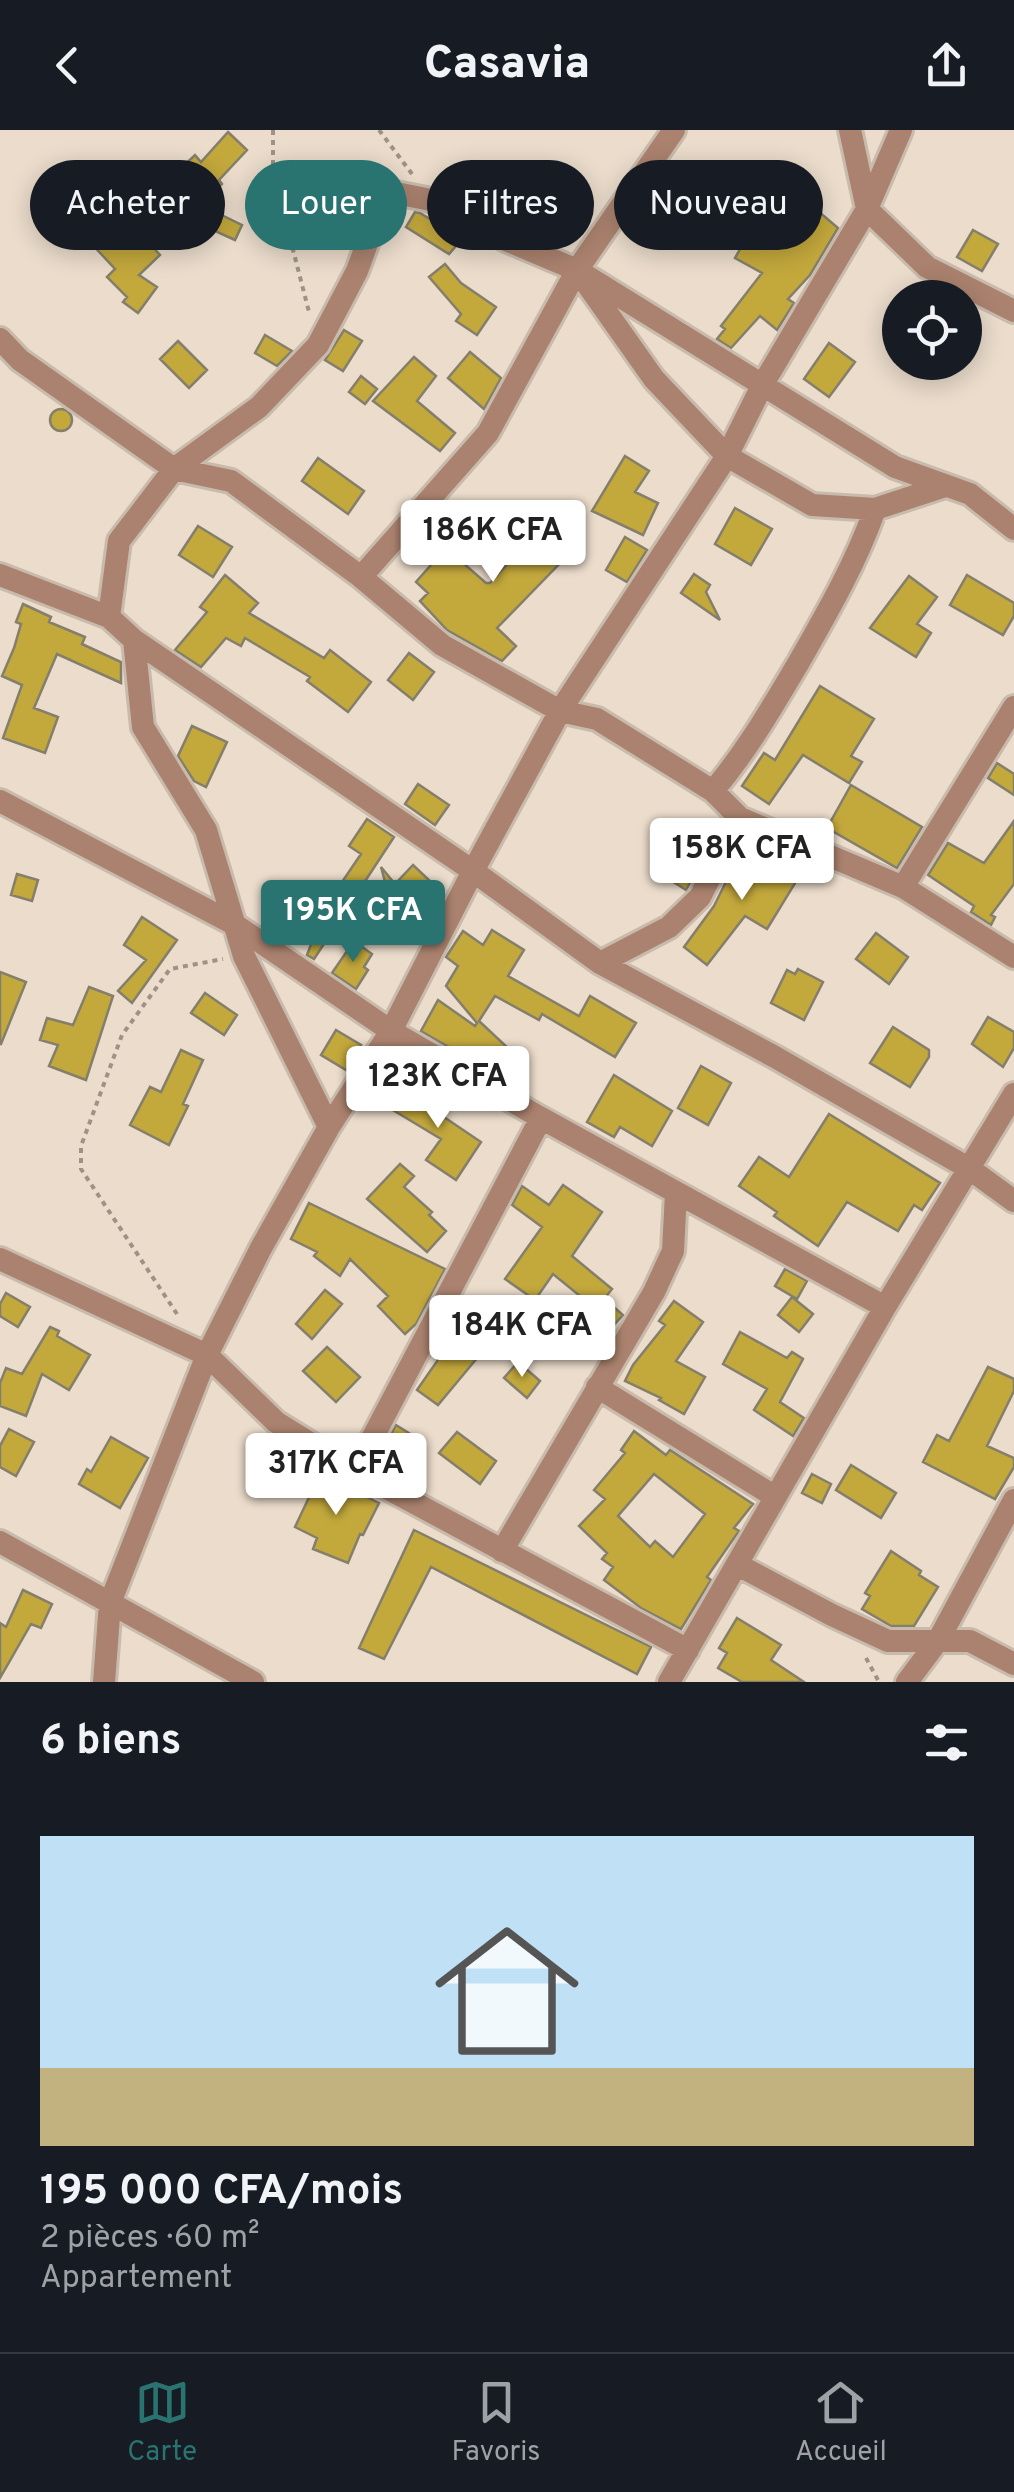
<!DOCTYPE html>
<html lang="fr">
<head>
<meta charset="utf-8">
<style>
	:root { --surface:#171b24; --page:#20242c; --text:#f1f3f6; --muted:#9ea1a6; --line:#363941; --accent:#297370 }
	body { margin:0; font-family:Overpass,sans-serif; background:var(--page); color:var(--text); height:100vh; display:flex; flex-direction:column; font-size:38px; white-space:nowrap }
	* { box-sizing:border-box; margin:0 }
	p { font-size:32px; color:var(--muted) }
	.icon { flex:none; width:55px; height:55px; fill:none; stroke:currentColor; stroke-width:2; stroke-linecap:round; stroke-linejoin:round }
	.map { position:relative; height:1552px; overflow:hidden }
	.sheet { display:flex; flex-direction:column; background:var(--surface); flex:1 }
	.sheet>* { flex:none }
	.guide { position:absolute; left:30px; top:30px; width:955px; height:90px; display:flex; gap:20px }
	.tools { position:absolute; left:882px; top:150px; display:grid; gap:20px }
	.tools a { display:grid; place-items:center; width:100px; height:100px; border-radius:50%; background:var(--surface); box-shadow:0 5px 25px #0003; font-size:50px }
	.price { position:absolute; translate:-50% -85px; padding:0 22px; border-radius:10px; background:#fff; color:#222; font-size:32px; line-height:65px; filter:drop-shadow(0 2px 5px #0008) }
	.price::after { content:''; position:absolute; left:50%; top:60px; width:30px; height:22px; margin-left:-15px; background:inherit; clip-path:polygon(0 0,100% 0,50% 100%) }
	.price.active { background:var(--accent); color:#fff }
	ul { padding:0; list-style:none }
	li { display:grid; align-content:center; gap:20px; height:530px; padding:0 40px }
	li+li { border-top:2px solid var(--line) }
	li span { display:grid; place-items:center; height:310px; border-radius:0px; color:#555 }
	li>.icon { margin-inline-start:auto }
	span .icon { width:180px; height:180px; fill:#fffc; stroke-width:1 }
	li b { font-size:42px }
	h2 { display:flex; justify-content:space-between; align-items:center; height:120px; padding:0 40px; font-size:42px }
	.pill { padding:0 35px; border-radius:45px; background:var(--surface); box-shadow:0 5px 25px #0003; font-size:35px; line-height:90px }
	.pill.active { background:var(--accent); color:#fff }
	header { display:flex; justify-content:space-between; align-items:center; height:130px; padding:0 40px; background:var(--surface); font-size:45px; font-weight:800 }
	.menu { display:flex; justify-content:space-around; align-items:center; height:140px; border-top:2px solid var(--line); background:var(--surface); font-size:28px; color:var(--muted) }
	.menu a { display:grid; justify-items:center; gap:5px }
	.menu .active { color:var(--accent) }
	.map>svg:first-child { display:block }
	.building { fill:#c3a83c; stroke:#847f6c; stroke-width:2.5; fill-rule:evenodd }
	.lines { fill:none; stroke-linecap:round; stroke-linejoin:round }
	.street-casing { stroke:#c8bbac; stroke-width:28 }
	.path { stroke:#9d9285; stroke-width:4; stroke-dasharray:5 5; stroke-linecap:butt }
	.street { stroke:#ab826f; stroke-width:22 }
</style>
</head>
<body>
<header><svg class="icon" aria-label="back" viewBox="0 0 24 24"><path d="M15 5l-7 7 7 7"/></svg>Casavia<svg class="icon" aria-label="share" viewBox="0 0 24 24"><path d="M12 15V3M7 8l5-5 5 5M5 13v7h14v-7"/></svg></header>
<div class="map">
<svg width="1014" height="1552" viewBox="0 0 1014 1552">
	<rect width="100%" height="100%" fill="#ebdccb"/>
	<path class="building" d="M228 2 247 20 219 50 222 54 201 75 242 95 235 110 193 91 161 57 195 25 201 32Z
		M518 32 547 53V60L522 94 490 71Z
		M791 79 807 94 818 81 838 98 810 145 788 169 794 173 777 200 760 186 731 218 717 209 725 199 721 196 762 143 735 128 761 82 779 93Z
		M415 82 420 83 462 109 449 124 406 97Z
		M121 83 160 125 139 145 157 157 138 183 123 172 127 167 107 147 115 139 90 112Z
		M973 100 998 114 982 141 957 127Z
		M445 134 461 153 496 177 477 205 456 191 461 184 429 147Z
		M344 200 362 211 343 241 325 230Z
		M265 205 292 221 277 236 255 223Z
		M178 211 207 240 189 258 160 229Z
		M829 213 855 232 829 267 804 249Z
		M470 222 501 248 484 279 448 248Z
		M414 227 436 246 417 271 455 303 440 321 373 271Z
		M361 246 377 259 365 274 349 262Z
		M50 290a11 11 0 1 1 22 0a11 11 0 1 1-22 0Z
		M625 326 649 341 635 362 658 373 643 405 592 381Z
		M318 328 364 361 348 384 302 351Z
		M541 372 572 405 557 423 564 429 497 498 516 516 502 531 447 500 420 471 428 463 416 452 446 418 486 453H490L527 412 514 397Z
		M735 378 772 399 751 435 715 414Z
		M198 396 232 417 213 447 179 425Z
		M625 407 647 420 627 452 606 440Z
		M694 444 710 455 706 462 720 490 681 463Z
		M225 445 258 473 249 483 324 528 330 520 371 552 348 582 307 551 310 547 245 508 241 516 226 508 201 537 175 520 207 482 200 477Z
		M967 445 1014 473V486L1003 505 950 475Z
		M909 446 937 467 917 494 931 503 916 527 870 498Z
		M23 474 51 487 49 492 85 507 82 514 121 532V553L57 524 34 578 58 587 45 623 3 608 22 555 2 546 14 518 21 494 16 492Z
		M409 523 434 542 413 570 388 550Z
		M820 556 874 589 851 626 862 632 849 653 803 625 769 674 742 656 764 623 775 630Z
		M192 596 227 612 206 657 194 651 178 626Z
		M997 633 1014 644V665L988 648Z
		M418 654 449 675 435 695 405 674Z
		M851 655 922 697 897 738 827 698Z
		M367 689 394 707 314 829 307 825 325 777 361 724 349 716Z
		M1014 691V754L991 785 995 787 991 795 971 782 974 776 928 745 948 713 984 733Z
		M672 717 700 734 686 760 658 742Z
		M743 717 797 750 767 799 745 786 707 835 684 817 714 776Z
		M413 735 429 750 410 771 423 787V803L408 807 398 800 381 737 395 754Z
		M17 744 38 750 32 771 11 765Z
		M142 787 177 810 132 873 118 861 146 830 124 815Z
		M492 800 524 820 508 846 579 886 590 866 636 893 615 927 542 884 539 890 495 866 479 891 510 920 490 941 421 901 438 870 475 896 477 893 446 856 458 836 446 827 463 801 483 815Z
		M876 803 908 827 889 854 856 829Z
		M354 811 372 824 364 837 368 840 356 859 332 843Z
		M798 839 823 852 804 890 771 873 787 840 795 844Z
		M0 842 26 852 1 914H0Z
		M89 857 113 866 86 950 49 936 58 915 40 910 47 888 73 895Z
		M205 863 237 885 224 905 191 883Z
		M988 887 1014 902V918L1003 937 972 914Z
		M893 897 929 920V927L910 957 870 933Z
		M336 900 361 915 346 940 321 925Z
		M181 920 203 930 183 974 188 976 169 1015 130 995 150 957 161 962Z
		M701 936 731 953 708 995 678 978Z
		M614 945 672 981 652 1016 620 997 614 1007 587 992Z
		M409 953 447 976 441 985 481 1012 456 1050 426 1030 441 1009 393 980Z
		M829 984 940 1053 922 1080 914 1075 898 1101 847 1072 818 1116 774 1086 777 1082 739 1056 759 1027 789 1047Z
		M400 1034 414 1046 404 1057 432 1082 429 1085 446 1101 427 1122 367 1069Z
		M563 1055 602 1082 572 1126 612 1159 596 1179 553 1144 535 1170 505 1149 542 1097 512 1075 522 1056 549 1075Z
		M309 1073 445 1139 416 1194 405 1204 378 1176 388 1166 350 1129 340 1146 314 1126 317 1122 291 1109Z
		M785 1139 807 1151 797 1169 775 1156Z
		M325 1160 342 1174 312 1209 296 1194Z
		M6 1163 30 1177 18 1197 0 1186V1174Z
		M792 1167 813 1184 799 1202 778 1185Z
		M674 1171 703 1192 676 1231 705 1247 684 1284 659 1270 661 1268 625 1251 633 1235 665 1195 659 1191Z
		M608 1172 623 1185 611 1198 597 1186Z
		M463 1194 488 1215 438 1275 417 1260 440 1227 437 1224Z
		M50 1197 59 1201 57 1206 90 1225 69 1260 42 1244 26 1286 0 1276V1253L6 1238 22 1244Z
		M740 1202 787 1228 792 1222 803 1229 780 1272 804 1288 793 1306 754 1280 767 1259 723 1234Z
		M327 1217 360 1247 336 1272 303 1241Z
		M518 1232 540 1251 527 1268 504 1248Z
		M988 1237 1014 1249V1261L987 1316 1014 1328V1337L995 1369 923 1332 937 1305 949 1311Z
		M396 1295 412 1305 384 1339 375 1335Z
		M9 1299 34 1312 16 1346 0 1337V1316Z
		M634 1301 666 1325 670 1320 753 1374 734 1398 739 1401 707 1447 711 1450 681 1499 641 1478 604 1450 613 1437 602 1429 607 1423 579 1396 605 1369 594 1360 625 1323 621 1320ZM654 1344 705 1384 673 1427 655 1411 650 1417 618 1386Z
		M457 1302 496 1331 480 1354 439 1323Z
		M111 1307 148 1328 120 1378 79 1354 87 1339 91 1342Z
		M851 1335 896 1363 881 1388 836 1360Z
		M320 1344 379 1373 363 1405 360 1404 348 1433 313 1419 317 1408 295 1397Z
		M812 1344 831 1354 822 1373 802 1363Z
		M414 1400 651 1517 637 1544 431 1437 384 1529 359 1518Z
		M891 1421 921 1441 919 1445 938 1457 914 1496H891L862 1479 870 1466 865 1463Z
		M23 1460 52 1474 41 1498 31 1494 0 1548V1493L6 1497Z
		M737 1488 781 1515 771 1530 804 1552H742L718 1538 727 1523 719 1518Z"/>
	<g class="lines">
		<defs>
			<path id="street" d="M674 0 577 140 654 249 727 326 812 375 875 379 942 357
				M850 0 867 79 927 137 1014 181
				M0 209 20 230 174 339 231 351 361 447 442 515 560 581 597 589 713 661 740 688 903 757 1014 827
				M1014 399 970 364 895 337 577 140 506 110 431 70 396 63 380 78 357 141 318 215 259 277 174 339 119 411 109 487 134 510 473 741 600 833 775 927 970 1039 1014 1071
				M0 445 109 487
				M361 447 488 303 577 140
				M134 510 143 597 206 700 244 826 329 997
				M713 661C747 621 772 577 799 532 827 483 856 433 875 379
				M0 671 234 794 391 901 541 988 885 1177
				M903 757 1014 577
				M600 833 669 797 700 767 740 688
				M0 1129 207 1225 276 1292 355 1341 688 1520
				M597 1257 774 1366
				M355 1341 541 988
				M0 1412 253 1552
				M502 1421 654 1162 673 1121 676 1063
				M738 1435 832 1485 888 1511H970L1014 1534
				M104 1552 110 1473 207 1225 261 1118 329 997 391 901 473 741 560 581 727 326 763 254 867 79 901 0
				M669 1552 885 1177 1014 964
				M907 1552 939 1509 1014 1370"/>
		</defs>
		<use href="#street" class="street-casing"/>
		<path class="path" d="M273 0V42L309 182
			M379 0 412 44
			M177 1184 81 1039V1016L122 905 170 839 223 829
			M866 1528 879 1552"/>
		<use href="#street" class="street"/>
	</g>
</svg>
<div class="tools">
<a><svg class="icon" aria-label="locate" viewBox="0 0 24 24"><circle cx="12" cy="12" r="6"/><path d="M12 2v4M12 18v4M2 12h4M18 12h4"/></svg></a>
</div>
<b class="price" style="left:493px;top:455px">186K CFA</b>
<b class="price" style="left:742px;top:773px">158K CFA</b>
<b class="price active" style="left:353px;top:835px">195K CFA</b>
<b class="price" style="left:438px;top:1001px">123K CFA</b>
<b class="price" style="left:522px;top:1250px">184K CFA</b>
<b class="price" style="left:336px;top:1388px">317K CFA</b>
<div class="guide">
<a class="pill">Acheter</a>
<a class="pill active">Louer</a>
<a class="pill">Filtres</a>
<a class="pill">Nouveau</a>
</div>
</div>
<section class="sheet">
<h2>6 biens<svg class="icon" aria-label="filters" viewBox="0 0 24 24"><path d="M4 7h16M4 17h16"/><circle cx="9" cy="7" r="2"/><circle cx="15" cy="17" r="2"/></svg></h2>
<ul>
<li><span style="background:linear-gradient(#bfe0f5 75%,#c2b280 0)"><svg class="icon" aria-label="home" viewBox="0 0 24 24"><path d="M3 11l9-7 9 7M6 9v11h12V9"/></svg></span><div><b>195 000 CFA/mois</b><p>2 pièces · 60 m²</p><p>Appartement</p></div></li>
</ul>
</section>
<nav class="menu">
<a class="active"><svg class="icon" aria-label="map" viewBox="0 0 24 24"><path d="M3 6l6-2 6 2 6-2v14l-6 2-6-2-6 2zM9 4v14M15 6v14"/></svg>Carte</a>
<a><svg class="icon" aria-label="saved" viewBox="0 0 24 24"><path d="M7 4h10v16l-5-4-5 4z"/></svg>Favoris</a>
<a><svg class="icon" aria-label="home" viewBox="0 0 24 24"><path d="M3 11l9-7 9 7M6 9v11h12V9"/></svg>Accueil</a>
</nav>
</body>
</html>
